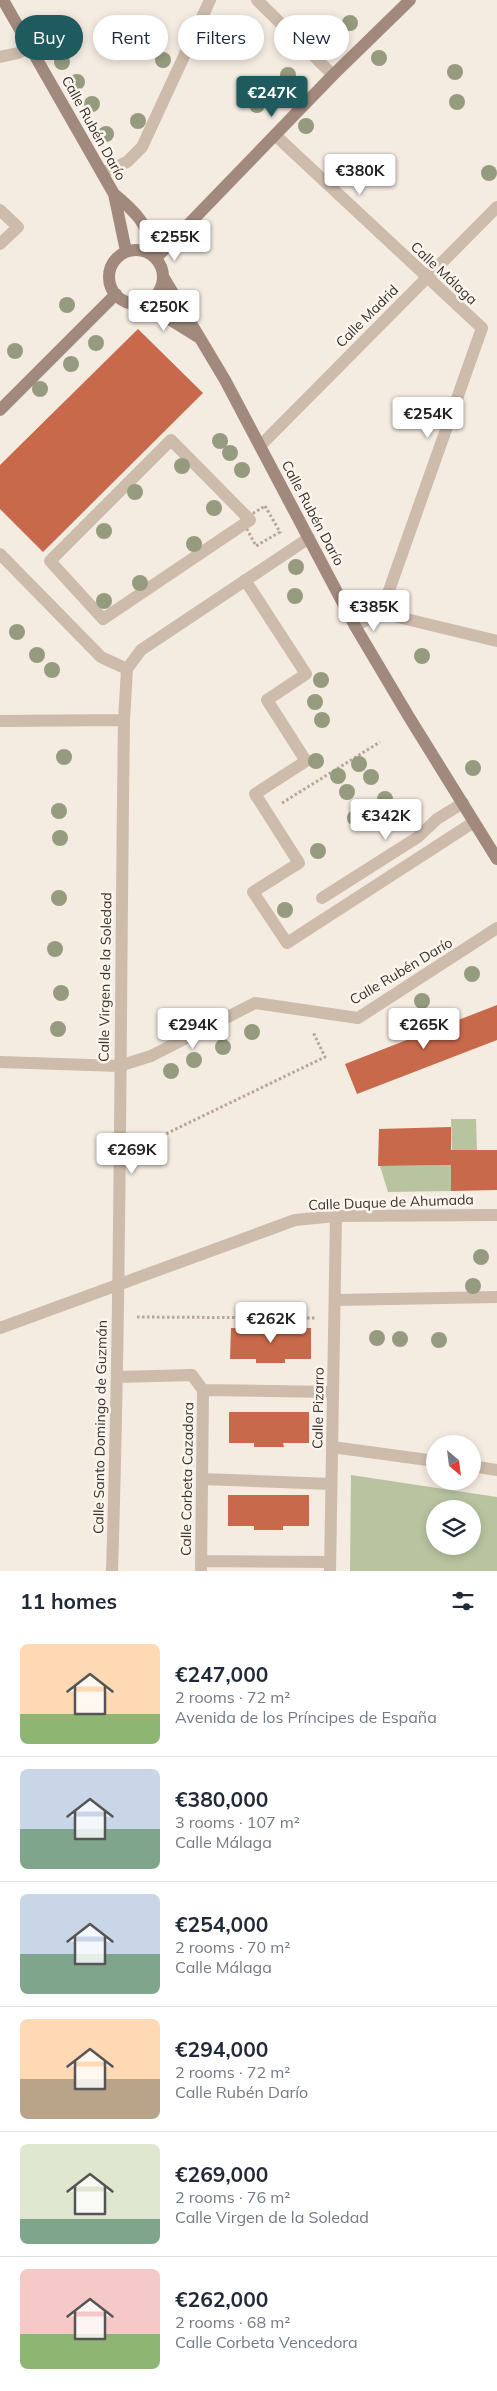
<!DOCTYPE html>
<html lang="en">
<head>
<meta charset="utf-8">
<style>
	:root { --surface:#fff; --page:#f2f2f3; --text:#1f2937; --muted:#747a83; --line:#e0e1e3; --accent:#1f5a5e }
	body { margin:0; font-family:Mulish,sans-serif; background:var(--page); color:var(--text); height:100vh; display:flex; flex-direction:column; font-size:19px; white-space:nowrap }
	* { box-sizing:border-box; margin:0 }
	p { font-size:16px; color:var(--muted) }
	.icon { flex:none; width:28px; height:28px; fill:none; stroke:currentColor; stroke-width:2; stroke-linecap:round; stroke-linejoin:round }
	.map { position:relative; height:1571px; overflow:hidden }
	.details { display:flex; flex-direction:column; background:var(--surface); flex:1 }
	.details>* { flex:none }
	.banner { position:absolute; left:15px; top:15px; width:468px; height:45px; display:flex; gap:10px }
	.needle { width:32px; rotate:152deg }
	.fabs { position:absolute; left:426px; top:1435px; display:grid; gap:10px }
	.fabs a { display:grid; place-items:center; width:55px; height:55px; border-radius:50%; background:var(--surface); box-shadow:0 2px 8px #0003; font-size:25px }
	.price { position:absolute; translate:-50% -42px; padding:0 11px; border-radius:5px; background:#fff; color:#222; font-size:16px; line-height:32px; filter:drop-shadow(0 1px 2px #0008) }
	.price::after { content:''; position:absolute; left:50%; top:30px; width:15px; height:11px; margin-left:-8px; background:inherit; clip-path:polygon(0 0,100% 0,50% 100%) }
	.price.selected { background:var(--accent); color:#fff }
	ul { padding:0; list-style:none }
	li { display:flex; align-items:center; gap:15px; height:125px; padding:0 20px }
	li+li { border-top:1px solid var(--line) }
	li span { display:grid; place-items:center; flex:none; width:140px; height:100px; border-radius:8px; color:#555 }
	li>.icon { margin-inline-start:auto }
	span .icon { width:60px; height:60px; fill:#fffc; stroke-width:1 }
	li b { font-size:21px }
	h2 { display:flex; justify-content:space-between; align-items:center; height:60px; padding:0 20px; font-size:21px }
	.chip { padding:0 18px; border-radius:22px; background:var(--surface); box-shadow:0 2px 8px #0003; font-size:18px; line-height:45px }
	.chip.selected { background:var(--accent); color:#fff }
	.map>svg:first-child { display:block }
	.green { fill:#b8c4a0; fill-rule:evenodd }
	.building { fill:#c8694b }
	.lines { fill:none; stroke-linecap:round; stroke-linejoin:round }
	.path { stroke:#b9a596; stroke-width:3; stroke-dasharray:2.5 2.5; stroke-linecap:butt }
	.street { stroke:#cdbbac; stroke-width:12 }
	.secondary { stroke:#a18a7d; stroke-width:12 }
	.tree { fill:#969b7f }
	.labels { text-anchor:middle; stroke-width:5; stroke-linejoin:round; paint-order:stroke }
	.street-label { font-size:14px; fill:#3b302b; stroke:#fbf5ee }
</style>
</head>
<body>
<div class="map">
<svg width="497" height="1571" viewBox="0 0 497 1571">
	<rect width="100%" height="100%" fill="#f4ebe1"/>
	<path class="green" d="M451 1119H476L477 1150H452Z
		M451 1165V1191L388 1192 380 1166Z
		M351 1475 497 1497V1571H350ZM435 1509H472V1546H435Z"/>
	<path class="building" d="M138 329 203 393 43 552 0 509V465Z
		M497 1005V1040L357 1094 345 1064Z
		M451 1127V1150H497V1190L451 1191V1165L378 1166 379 1129Z
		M231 1328H311V1359H285V1363H256V1359H230Z
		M229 1412H309V1443H283L284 1447H254V1443H229Z
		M228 1495H309V1526H283V1530H254V1526H228Z"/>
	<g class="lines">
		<path class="path" d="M265 506 280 532 256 546 242 520Z
			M282 803 380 742
			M138 1142 151 1141 325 1057 313 1032
			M137 1317 316 1318"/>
		<path class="street" d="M257 0 333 75
			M0 57 18 53 31 46
			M275 135 482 328 381 613
			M102 173 127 162 142 147 210 0
			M0 210 18 227 0 244
			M171 440 250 520 103 619 50 561Z
			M260 446 497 207
			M0 554 101 657 127 669
			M245 580 306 674 267 700 306 761 255 794 299 863 253 892 287 943 474 822
			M355 626 381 613 497 641
			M0 721 124 720
			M322 898 418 837 437 819 463 803
			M0 1062 119 1066 151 1056 255 1003 358 1018 497 928
			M335 1300 497 1297
			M0 1328 295 1220 336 1216 497 1215
			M118 1377 192 1375 203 1390 201 1571
			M203 1390 333 1392
			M332 1447 435 1461
			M472 1466 497 1470
			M202 1479 331 1484
			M201 1561 330 1562
			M112 1571C121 1288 120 1004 124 720L127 669 141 650 309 538
			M330 1571 336 1216"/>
		<path class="secondary" d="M3 0 114 194 126 251
			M114 194C131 208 154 228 149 252
			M109 277a27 27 0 1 1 54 0a27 27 0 1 1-54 0Z
			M156 258 333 75 410 0
			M164 278 225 380 355 626 409 717 497 859
			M143 303 198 337
			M0 410 116 294"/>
	</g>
	<g class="tree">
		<circle cx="350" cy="23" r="8"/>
		<circle cx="379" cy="58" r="8"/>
		<circle cx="163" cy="60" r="8"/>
		<circle cx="62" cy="62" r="8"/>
		<circle cx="455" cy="72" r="8"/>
		<circle cx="288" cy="75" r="8"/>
		<circle cx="77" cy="82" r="8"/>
		<circle cx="271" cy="91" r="8"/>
		<circle cx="457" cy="102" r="8"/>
		<circle cx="92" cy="104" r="8"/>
		<circle cx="257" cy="105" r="8"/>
		<circle cx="138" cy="121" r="8"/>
		<circle cx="306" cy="126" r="8"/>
		<circle cx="106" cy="134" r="8"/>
		<circle cx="489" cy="173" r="8"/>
		<circle cx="67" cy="305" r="8"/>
		<circle cx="96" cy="343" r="8"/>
		<circle cx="15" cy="351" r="8"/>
		<circle cx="71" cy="364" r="8"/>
		<circle cx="40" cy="389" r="8"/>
		<circle cx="220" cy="441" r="8"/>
		<circle cx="230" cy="453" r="8"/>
		<circle cx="182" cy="466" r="8"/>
		<circle cx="242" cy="470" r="8"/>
		<circle cx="135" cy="492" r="8"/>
		<circle cx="214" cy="508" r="8"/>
		<circle cx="104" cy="531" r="8"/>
		<circle cx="194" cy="544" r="8"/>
		<circle cx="296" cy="567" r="8"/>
		<circle cx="140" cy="583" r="8"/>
		<circle cx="295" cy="596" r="8"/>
		<circle cx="104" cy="601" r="8"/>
		<circle cx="17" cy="632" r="8"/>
		<circle cx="37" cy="655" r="8"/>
		<circle cx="422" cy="656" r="8"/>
		<circle cx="52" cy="670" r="8"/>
		<circle cx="321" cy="680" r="8"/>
		<circle cx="315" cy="702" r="8"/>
		<circle cx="322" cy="720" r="8"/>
		<circle cx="64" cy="757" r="8"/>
		<circle cx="316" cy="761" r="8"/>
		<circle cx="359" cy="764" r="8"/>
		<circle cx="473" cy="768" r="8"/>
		<circle cx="338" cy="776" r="8"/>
		<circle cx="371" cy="777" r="8"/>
		<circle cx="347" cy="792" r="8"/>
		<circle cx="385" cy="799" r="8"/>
		<circle cx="59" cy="811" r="8"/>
		<circle cx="355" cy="818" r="8"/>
		<circle cx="60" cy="838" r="8"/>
		<circle cx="318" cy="851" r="8"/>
		<circle cx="59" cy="898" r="8"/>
		<circle cx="285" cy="910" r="8"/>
		<circle cx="55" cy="949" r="8"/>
		<circle cx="472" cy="974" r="8"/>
		<circle cx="61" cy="993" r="8"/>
		<circle cx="422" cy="1001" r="8"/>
		<circle cx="58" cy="1029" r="8"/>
		<circle cx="252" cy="1032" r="8"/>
		<circle cx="223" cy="1047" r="8"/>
		<circle cx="194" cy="1060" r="8"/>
		<circle cx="171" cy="1071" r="8"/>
		<circle cx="481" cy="1257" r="8"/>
		<circle cx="473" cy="1286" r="8"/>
		<circle cx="377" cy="1338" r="8"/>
		<circle cx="400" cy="1339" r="8"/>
		<circle cx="439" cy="1340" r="8"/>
	</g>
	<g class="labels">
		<g class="street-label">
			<text transform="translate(94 128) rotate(61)" y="5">Calle Rubén Darío</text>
			<text transform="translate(444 273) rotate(43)" y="5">Calle Málaga</text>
			<text transform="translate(367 316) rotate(-45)" y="5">Calle Madrid</text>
			<text transform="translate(313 513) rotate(62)" y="5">Calle Rubén Darío</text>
			<text transform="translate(401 971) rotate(-31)" y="5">Calle Rubén Darío</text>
			<text transform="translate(105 977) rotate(-89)" y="5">Calle Virgen de la Soledad</text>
			<text transform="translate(391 1202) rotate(-2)" y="5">Calle Duque de Ahumada</text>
			<text transform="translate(318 1408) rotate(-89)" y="5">Calle Pizarro</text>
			<text transform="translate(100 1427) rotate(-89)" y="5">Calle Santo Domingo de Guzmán</text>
			<text transform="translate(187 1479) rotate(-89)" y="5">Calle Corbeta Cazadora</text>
		</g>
	</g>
</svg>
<div class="fabs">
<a><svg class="needle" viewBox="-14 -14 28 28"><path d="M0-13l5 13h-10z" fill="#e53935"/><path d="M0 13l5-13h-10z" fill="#747a83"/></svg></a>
<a><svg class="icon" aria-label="layers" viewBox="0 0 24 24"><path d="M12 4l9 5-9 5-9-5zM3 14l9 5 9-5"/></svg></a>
</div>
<b class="price selected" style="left:272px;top:118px">€247K</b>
<b class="price" style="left:360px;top:196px">€380K</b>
<b class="price" style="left:175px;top:262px">€255K</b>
<b class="price" style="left:164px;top:332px">€250K</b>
<b class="price" style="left:428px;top:439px">€254K</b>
<b class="price" style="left:374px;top:632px">€385K</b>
<b class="price" style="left:386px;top:841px">€342K</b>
<b class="price" style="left:193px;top:1050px">€294K</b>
<b class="price" style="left:424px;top:1050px">€265K</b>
<b class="price" style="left:132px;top:1175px">€269K</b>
<b class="price" style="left:271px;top:1344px">€262K</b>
<div class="banner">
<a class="chip selected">Buy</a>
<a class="chip">Rent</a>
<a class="chip">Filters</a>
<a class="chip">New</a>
</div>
</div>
<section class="details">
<h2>11 homes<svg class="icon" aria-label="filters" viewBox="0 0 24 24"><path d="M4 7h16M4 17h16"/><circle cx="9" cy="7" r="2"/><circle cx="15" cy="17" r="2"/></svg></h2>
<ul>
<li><span style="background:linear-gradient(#ffd9b3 70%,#8fb573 0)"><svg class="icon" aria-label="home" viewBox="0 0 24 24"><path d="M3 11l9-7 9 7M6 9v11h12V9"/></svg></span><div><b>€247,000</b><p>2 rooms · 72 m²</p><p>Avenida de los Príncipes de España</p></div></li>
<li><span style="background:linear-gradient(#c9d6e8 60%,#7fa58c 0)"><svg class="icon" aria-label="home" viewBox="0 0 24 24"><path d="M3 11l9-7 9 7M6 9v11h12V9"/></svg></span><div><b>€380,000</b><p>3 rooms · 107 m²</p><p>Calle Málaga</p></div></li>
<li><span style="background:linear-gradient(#c9d6e8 60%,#7fa58c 0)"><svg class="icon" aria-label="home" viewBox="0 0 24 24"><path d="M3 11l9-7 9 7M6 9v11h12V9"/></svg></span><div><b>€254,000</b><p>2 rooms · 70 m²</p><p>Calle Málaga</p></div></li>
<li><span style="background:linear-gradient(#ffd9b3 60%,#b9a48a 0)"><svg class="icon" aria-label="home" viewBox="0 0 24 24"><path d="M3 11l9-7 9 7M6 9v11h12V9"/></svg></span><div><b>€294,000</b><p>2 rooms · 72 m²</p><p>Calle Rubén Darío</p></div></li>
<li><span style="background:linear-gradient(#dfe7d0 75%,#7fa58c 0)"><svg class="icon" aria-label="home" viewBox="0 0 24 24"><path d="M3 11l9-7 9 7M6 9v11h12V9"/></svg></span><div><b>€269,000</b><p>2 rooms · 76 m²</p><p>Calle Virgen de la Soledad</p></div></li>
<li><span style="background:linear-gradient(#f6c9c9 65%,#8fb573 0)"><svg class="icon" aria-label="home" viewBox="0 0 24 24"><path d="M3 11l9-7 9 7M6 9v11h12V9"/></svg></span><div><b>€262,000</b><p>2 rooms · 68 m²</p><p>Calle Corbeta Vencedora</p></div></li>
</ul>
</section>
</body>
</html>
